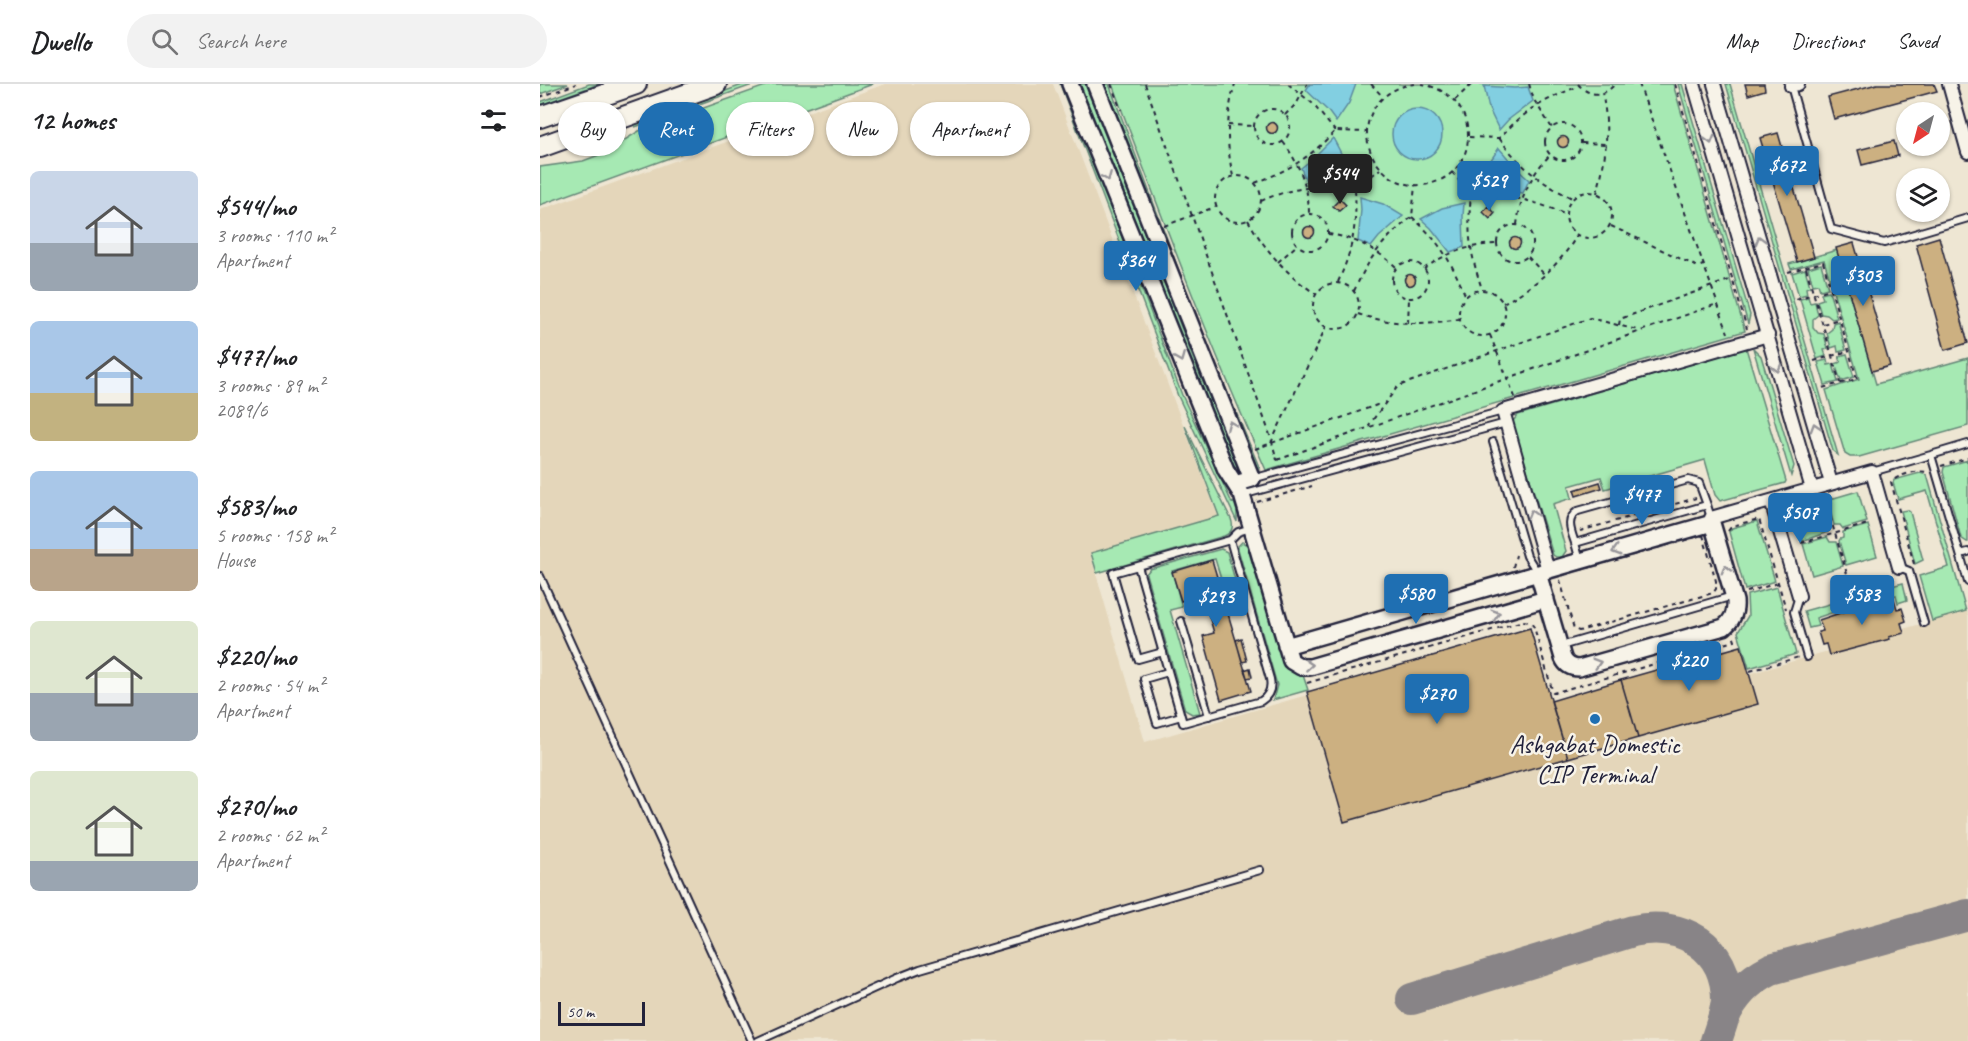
<!DOCTYPE html>
<html lang="en">
<head>
<meta charset="utf-8">
<style>
	:root { --surface:#fff; --page:#f2f2f2; --text:#202124; --muted:#757577; --line:#e0e0e0; --accent:#1f6fb2 }
	body { margin:0; font-family:Caveat,sans-serif; background:var(--page); color:var(--text); height:100vh; display:flex; flex-direction:column; font-size:22px; white-space:nowrap }
	* { box-sizing:border-box; margin:0 }
	p { font-size:20px; color:var(--muted) }
	.icon { flex:none; width:33px; height:33px; fill:none; stroke:currentColor; stroke-width:2; stroke-linecap:round; stroke-linejoin:round }
	.map { position:relative; flex:1; overflow:hidden }
	.side { display:flex; flex-direction:column; background:var(--surface); width:540px }
	.side>* { flex:none }
	.top-card { position:absolute; left:18px; top:18px; width:570px; height:54px; display:flex; gap:12px }
	.needle { width:39px; rotate:216deg }
	.tools { position:absolute; left:1356px; top:18px; display:grid; gap:12px }
	.tools a { display:grid; place-items:center; width:54px; height:54px; border-radius:50%; background:var(--surface); box-shadow:0 2px 4px #0004; font-size:30px }
	.scale { position:absolute; left:18px; bottom:15px; width:87px; box-sizing:border-box; padding-left:6px; border:3px solid #22223b; border-top:0; font-size:16px; line-height:21px; white-space:nowrap; color:#22223b; -webkit-text-stroke:4px #f7f3e8; paint-order:stroke }
	.price { position:absolute; translate:-50% -51px; padding:0 14px; border-radius:6px; background:var(--accent); color:#fff; font-size:20px; line-height:39px; filter:drop-shadow(0 2px 3px #0008) }
	.price::after { content:''; position:absolute; left:50%; top:36px; width:18px; height:14px; margin-left:-9px; background:inherit; clip-path:polygon(0 0,100% 0,50% 100%) }
	.price.on { background:#222; color:#fff }
	ul { padding:0; list-style:none }
	li { display:flex; align-items:center; gap:18px; height:150px; padding:0 30px }
	li span { display:grid; place-items:center; flex:none; width:168px; height:120px; border-radius:9px; color:#555 }
	li>.icon { margin-inline-start:auto }
	span .icon { width:72px; height:72px; fill:#fffc; stroke-width:1 }
	li b { font-size:26px }
	h2 { display:flex; justify-content:space-between; align-items:center; height:72px; padding:0 30px; font-size:26px }
	.tag { padding:0 21px; border-radius:27px; background:var(--surface); box-shadow:0 2px 4px #0004; font-size:21px; line-height:54px }
	.tag.on { background:var(--accent); color:#fff }
	header { display:flex; align-items:center; gap:36px; box-sizing:border-box; height:84px; padding:0 30px; background:var(--surface); border-bottom:2px solid var(--line) }
	header strong { font-size:28px }
	nav { display:flex; gap:33px; margin-inline-start:auto; font-size:21px }
	.search { width:420px; height:54px; background:var(--page); display:flex; align-items:center; gap:15px; box-sizing:border-box; padding:0 21px; border-radius:33px; color:var(--muted); font-size:22px }
	main { display:flex; flex:1; min-height:0 }
	.map>svg:first-child { display:block }
	.built { fill:#e4d6ba }
	.green { fill:#a6e9b3; stroke:#648677; stroke-width:1.5 }
	.water { fill:#82cfe1; stroke:#5c8a9f; stroke-width:1.5 }
	.lines { fill:none; stroke-linecap:round; stroke-linejoin:round }
	.taxiway { stroke:#888487; stroke-width:32 }
	.building { fill:#ccb081; stroke:#22223b; stroke-width:1.5 }
	.service-casing { stroke:#22223b; stroke-width:10 }
	.minor-casing { stroke:#22223b; stroke-width:16 }
	.tertiary-casing { stroke:#22223b; stroke-width:20 }
	.primary-casing { stroke:#22223b; stroke-width:24 }
	.path { stroke:#22223b; stroke-width:2; stroke-dasharray:4.5 4.5; stroke-linecap:butt }
	.service { stroke:#f7f3e8; stroke-width:6 }
	.minor { stroke:#f7f3e8; stroke-width:12 }
	.tertiary { stroke:#f7f3e8; stroke-width:15 }
	.primary { stroke:#f7f3e8; stroke-width:20 }
	.oneway { stroke:#97959a }
	.poi-dot { fill:#1f6fb2; stroke:#f7f3e8; stroke-width:2 }
	.labels { text-anchor:middle; stroke-width:5; stroke-linejoin:round; paint-order:stroke }
	.poi-label { font-size:26px; fill:#22223b; stroke:#f7f3e8 }
</style>
</head>
<body>
<header>
<strong>Dwello</strong>
<div class="search"><svg class="icon" aria-label="search" viewBox="0 0 24 24"><circle cx="10" cy="10" r="6"/><path d="M15 15l6 6"/></svg>Search here</div>
<nav><a>Map</a><a>Directions</a><a>Saved</a></nav>
</header>
<main>
<section class="side">
<h2>12 homes<svg class="icon" aria-label="filters" viewBox="0 0 24 24"><path d="M4 7h16M4 17h16"/><circle cx="9" cy="7" r="2"/><circle cx="15" cy="17" r="2"/></svg></h2>
<ul>
<li><span style="background:linear-gradient(#c9d6e8 60%,#9aa5b1 0)"><svg class="icon" aria-label="home" viewBox="0 0 24 24"><path d="M3 11l9-7 9 7M6 9v11h12V9"/></svg></span><div><b>$544/mo</b><p>3 rooms · 110 m²</p><p>Apartment</p></div></li>
<li><span style="background:linear-gradient(#a9c7e8 60%,#c2b280 0)"><svg class="icon" aria-label="home" viewBox="0 0 24 24"><path d="M3 11l9-7 9 7M6 9v11h12V9"/></svg></span><div><b>$477/mo</b><p>3 rooms · 89 m²</p><p>2089/6</p></div></li>
<li><span style="background:linear-gradient(#a9c7e8 65%,#b9a48a 0)"><svg class="icon" aria-label="home" viewBox="0 0 24 24"><path d="M3 11l9-7 9 7M6 9v11h12V9"/></svg></span><div><b>$583/mo</b><p>5 rooms · 158 m²</p><p>House</p></div></li>
<li><span style="background:linear-gradient(#dfe7d0 60%,#9aa5b1 0)"><svg class="icon" aria-label="home" viewBox="0 0 24 24"><path d="M3 11l9-7 9 7M6 9v11h12V9"/></svg></span><div><b>$220/mo</b><p>2 rooms · 54 m²</p><p>Apartment</p></div></li>
<li><span style="background:linear-gradient(#dfe7d0 75%,#9aa5b1 0)"><svg class="icon" aria-label="home" viewBox="0 0 24 24"><path d="M3 11l9-7 9 7M6 9v11h12V9"/></svg></span><div><b>$270/mo</b><p>2 rooms · 62 m²</p><p>Apartment</p></div></li>
</ul>
</section>
<div class="map">
<svg width="1428" height="957" viewBox="0 0 1428 957">
	<rect width="100%" height="100%" fill="#eee6d3"/>
	<filter id="ink" filterUnits="userSpaceOnUse"><feTurbulence type="fractalNoise" baseFrequency=".0167" numOctaves="2"/><feDisplacementMap in="SourceGraphic" scale="12" xChannelSelector="R" yChannelSelector="G"/><feConvolveMatrix kernelMatrix="1 2 1 2 8 2 1 2 1" color-interpolation-filters="sRGB"/></filter>
	<g filter="url(#ink)">
		<path class="built" d="M345 0H513L678 432 550 469 605 658 767 611V608L990 544 1011 617 1201 562 1209 590 1288 567 1286 560 1282 561 1278 548 1282 547 1279 536 1309 526 1308 523 1322 518 1324 522 1354 515 1357 525 1362 524 1366 537 1361 539 1363 545 1427 527 1428 532V957H0V126Z"/>
		<path class="green" d="M0 0H28L0 10Z
			M49 0H59L0 21V18Z
			M205 0H215L95 43 94 40Z
			M231 0H333L0 121V83L43 77 64 69 99 47Z
			M520 0H524L642 311 692 419 694 418 697 427V438L638 312Z
			M540 0H547L657 284 698 380 695 384 692 382 620 208Z
			M565 0H569L660 243 720 385 715 382 657 244Z
			M572 0H1133L1205 247 726 386C669 260 621 130 572 0Z
			M1138 0H1142L1210 231 1208 240Z
			M1186 0H1190L1298 371 1293 367Z
			M1297 166 1336 300 1428 274V342L1319 373H1310L1305 370 1286 306 1319 295 1284 176 1251 185 1249 180Z
			M1281 180 1288 204 1280 206 1278 200 1273 201 1268 184Z
			M1265 185 1270 202 1266 204 1267 210 1259 212 1252 189Z
			M1289 207 1297 234 1292 235 1287 231 1281 230 1277 217 1283 215 1281 209Z
			M1268 213 1270 219 1275 218 1278 231 1273 235V243L1278 249 1284 250 1288 265 1284 266 1286 272 1277 275 1260 215Z
			M1298 237 1306 266 1298 268 1297 262 1291 264 1287 249 1292 245 1293 239Z
			M1206 264 1246 397 1245 399 1180 417 1175 411 1165 376 1065 405 1061 393 1029 402 1032 414 1013 420 1026 467 1022 473H1016L1013 471 973 340V337L978 331Z
			M1213 264 1221 272 1254 382 1251 392Z
			M1307 270 1314 293 1301 297 1295 280 1301 278 1299 272Z
			M1287 276 1288 281 1293 280 1298 298 1285 301 1278 278Z
			M645 342 691 435C694 443 692 449 684 452L557 489 551 469 679 432Z
			M1428 376V458H1427L1421 454 1403 388 1404 383Z
			M1380 389 1387 391 1426 527 1392 537 1379 492 1409 483 1387 407 1358 415 1353 399 1354 396Z
			M1318 407 1327 438 1303 445 1300 441H1294L1287 416Z
			M1284 417 1291 441 1287 444 1288 448 1262 457 1253 426Z
			M1367 426 1370 428 1383 476 1375 480 1361 427Z
			M1217 437 1235 497 1205 506 1189 448 1192 444Z
			M1328 441 1337 472 1306 481 1299 457 1300 455 1303 454V448Z
			M1287 453 1290 458H1296L1303 482 1272 491 1263 460Z
			M702 458 709 462 743 576 753 587 763 591 768 606 733 616 737 601 698 465V462Z
			M681 465 687 468 703 524 691 528 675 475 632 487 642 523 630 526 660 629 652 630 645 626 606 490 610 485Z
			M1363 499 1367 516 1358 519 1356 511 1325 518 1322 510Z
			M1237 503 1256 570 1209 584 1198 548 1208 532 1207 511Z
			M1304 516 1306 524 1276 534 1278 542 1269 544 1264 527Z"/>
		<path class="water" d="M770 0H816L809 19 796 38 788 27 766 6Z
			M944 2 975 4 988 3 993 17 968 36 959 46 949 25Z
			M852 50a25 25 0 1 1 50 0a25 25 0 1 1-50 0Z
			M793 54 804 75 809 98 796 96 766 97 761 84 771 76Z
			M959 64 979 87 989 96 983 109 952 105H939L946 83Z
			M820 113 843 120 863 132 839 153 831 163 818 157 821 126Z
			M924 119 923 132 924 163 910 168 891 144 881 135 902 124Z"/>
		<g class="lines">
			<path class="taxiway" d="M872 915 1093 847C1142 836 1187 863 1187 916 1186 930 1180 944 1176 957
				M1183 935C1193 912 1209 896 1231 885L1428 831"/>
		</g>
		<path class="building" d="M1205 0H1224L1225 6 1208 11Z
			M1337 0H1394L1397 7 1294 35 1288 13Z
			M726.5 44a5.5 5.5 0 1 1 11 0a5.5 5.5 0 1 1-11 0Z
			M1238 49 1274 173 1257 178 1220 54Z
			M1017.5 58a5.5 5.5 0 1 1 11 0a5.5 5.5 0 1 1-11 0Z
			M1354 57 1358 72 1322 81 1318 66Z
			M800 115 806 121 799 127 793 122Z
			M948 122 955 129 950 135 943 128Z
			M763.5 148a5.5 5.5 0 1 1 11 0a5.5 5.5 0 1 1-11 0Z
			M1399 153 1428 259 1405 266 1376 160Z
			M969.5 159a5.5 5.5 0 1 1 11 0a5.5 5.5 0 1 1-11 0Z
			M1314 159 1350 282 1332 287 1296 164Z
			M864.5 196a5.5 5.5 0 1 1 11 0a5.5 5.5 0 1 1-11 0Z
			M1060 398 1062 404 1036 412 1034 406Z
			M672 476 711 607 681 616 663 552 674 549 663 511 641 517 632 488Z
			M1354 515 1357 525 1362 524 1366 537 1361 539 1364 549 1349 553 1350 555 1289 571 1286 560 1282 561 1278 548 1283 547 1279 536 1309 526 1308 523 1322 518 1323 522Z
			M990 544 1028 674 804 738 767 608Z
			M701 554 707 577 702 578 696 556Z
			M1201 562 1218 620 1098 654 1081 596Z
			M710 584 712 593 707 594 704 586Z
			M1081 596 1098 654 1028 674 1011 617Z"/>
		<g class="lines">
			<defs>
				<path id="service" d="M1251 2 1291 145 1344 159 1428 134
					M953 358 987 472 997 488
					M1428 360 1391 371 1420 470 1428 468
					M1332 388 1391 371
					M712 395 963 327
					M702 411 966 339
					M690 456 730 595C732 605 729 612 721 617L643 639 598 482 690 456 698 448 711 444
					M1035 459C1031 447 1025 435 1038 427L1148 396 1159 399 1167 421
					M1420 470 1428 498
					M1040 477 1035 459 1167 421 1171 434
					M598 482 573 489 598 575 623 568
					M1359 483 1369 487 1384 539
					M0 492 212 957
					M1259 512 1254 528 1267 573
					M641 537 669 632
					M1021 562 1193 512
					M628 588 604 595 617 639 641 632
					M218 957 357 894 380 885 720 786"/>
				<path id="minor" d="M1154 0 1272 405
					M1174 0 1291 399
					M1409 0 1428 68
					M1251 2 1258 0
					M1231 417 1259 512
					M1172 439 1171 434 1332 388 1359 483
					M1008 486 963 327 1228 251"/>
				<path id="tertiary" d="M530 0 686 386 702 411 751 577 761 583H770L1006 515
					M555 0 712 395 695 400
					M746 562 1172 439 1195 517C1196 528 1193 536 1184 543L1039 584C1031 584 1026 581 1023 574L998 489"/>
				<path id="primary" d="M0 33 96 0
					M0 63 176 0"/>
			</defs>
			<use href="#service" class="service-casing"/>
			<use href="#minor" class="minor-casing"/>
			<use href="#tertiary" class="tertiary-casing"/>
			<use href="#primary" class="primary-casing"/>
			<path class="path" d="M571 0 581 26
				M605 0 729 348 737 376
				M748 0 772 19 795 47
				M831 0 843 13
				M875 0C849 2 826 23 827 51 828 67 835 80 847 90 856 98 869 102 881 101 942 96 945 12 882 0
				M989 0 994 16 1012 44
				M1038 0C1049 13 1064 13 1075 0
				M1099 0 1188 249
				M1135 0 1207 245
				M0 13 36 0
				M915 16 932 0
				M714 43a18 18 0 1 1 36 0a18 18 0 1 1-36 0Z
				M745 31 757 19 767 0
				M1005 58a18 18 0 1 1 36 0a18 18 0 1 1-36 0Z
				M688 41 714 42
				M929 53 959 54C986 26 1004 16 1039 2
				M959 54C981 83 999 98 1032 114
				M743 58C759 79 769 104 769 130
				M1042 59 1066 60
				M912 88 931 111C927 150 930 169 942 205
				M675 115a23 23 0 1 1 46 0a23 23 0 1 1-46 0Z
				M693 92C686 62 686 30 695 0
				M715 99C751 85 768 75 795 47L827 48
				M1026 131a23 23 0 1 1 46 0a23 23 0 1 1-46 0Z
				M1057 109C1066 76 1070 43 1062 9
				M931 111C968 111 992 115 1026 131
				M721 117C752 103 782 100 815 105L840 85
				M752 148a18 18 0 1 1 36 0a18 18 0 1 1-36 0Z
				M872 133C901 159 911 177 926 213
				M708 136C725 166 747 191 776 210
				M977 141C980 114 991 90 1010 71
				M957 159a18 18 0 1 1 36 0a18 18 0 1 1-36 0Z
				M624 142 675 123
				M1071 142 1158 183 1163 181
				M788 150C813 153 838 166 856 183
				M988 173 1004 190
				M738 178 757 161
				M852 196a18 18 0 1 1 36 0a18 18 0 1 1-36 0Z
				M1266 184 1300 299
				M884 185C905 169 930 161 956 160
				M1248 188 1283 178 1317 295 1282 304
				M798 198C813 165 817 141 815 105
				M773 222a23 23 0 1 1 46 0a23 23 0 1 1-46 0Z
				M919 229a23 23 0 1 1 46 0a23 23 0 1 1-46 0Z
				M814 207C829 174 843 155 872 133L875 101
				M1256 215 1290 205
				M963 219C993 204 1021 180 1037 151
				M818 230C851 241 884 241 919 235
				M868 239 869 215
				M1283 240 1299 235
				M1079 241 1080 235 1192 195
				M950 251 975 313
				M1274 277 1309 267
				M830 343 829 341 858 302 1050 234 1097 246 1098 249
				M731 359 786 243
				M715 365 837 321 841 324
				M737 376 1177 220
				M1401 382 1428 374
				M1285 416 1313 510
				M717 418 772 402
				M1040 447 1156 414
				M1188 447 1192 442 1219 435 1246 525
				M1163 451 1176 497V505L1173 509 1039 547 1034 545 1020 496 1023 491Z
				M1261 459 1328 440
				M1374 480 1351 398C1358 391 1376 386 1386 388
				M973 483 976 471
				M1207 508 1238 499
				M1210 587 1259 573
				M767 599 983 537 990 538 994 543 1013 609 1195 557 1193 551"/>
			<use href="#service" class="service"/>
			<use href="#minor" class="minor"/>
			<use href="#tertiary" class="tertiary"/>
			<use href="#primary" class="primary"/>
		</g>
		<defs><path id="oneway-chevron" d="M-2-3.5L2.5 0L-2 3.5" fill="none" stroke-width="1.6" stroke-linecap="round" stroke-linejoin="round" transform="scale(1.5)"/></defs>
		<g class="oneway">
			<use href="#oneway-chevron" transform="translate(1170 56) rotate(74)"/>
			<use href="#oneway-chevron" transform="translate(567 93) rotate(68)"/>
			<use href="#oneway-chevron" transform="translate(1220 156) rotate(-106)"/>
			<use href="#oneway-chevron" transform="translate(640 274) rotate(68)"/>
			<use href="#oneway-chevron" transform="translate(1237 284) rotate(74)"/>
			<use href="#oneway-chevron" transform="translate(691 341) rotate(-112)"/>
			<use href="#oneway-chevron" transform="translate(1275 343) rotate(-107)"/>
			<use href="#oneway-chevron" transform="translate(992 430) rotate(-106)"/>
			<use href="#oneway-chevron" transform="translate(1076 467) rotate(164)"/>
			<use href="#oneway-chevron" transform="translate(1186 485) rotate(-106)"/>
			<use href="#oneway-chevron" transform="translate(956 530) rotate(-16)"/>
			<use href="#oneway-chevron" transform="translate(1057 579) rotate(-16)"/>
			<use href="#oneway-chevron" transform="translate(769 581) rotate(-4)"/>
		</g>
	</g>
	<circle class="poi-dot" cx="1055" cy="635" r="6"/>
	<g class="labels">
		<g class="poi-label">
			<text x="1055" y="669">Ashgabat Domestic<tspan x="1055" dy="30">CIP Terminal</tspan></text>
		</g>
	</g>
</svg>
<div class="tools">
<a><svg class="needle" viewBox="-14 -14 28 28"><path d="M0-13l5 13h-10z" fill="#e53935"/><path d="M0 13l5-13h-10z" fill="#757577"/></svg></a>
<a><svg class="icon" aria-label="layers" viewBox="0 0 24 24"><path d="M12 4l9 5-9 5-9-5zM3 14l9 5 9-5"/></svg></a>
</div>
<div class="scale">50 m</div>
<b class="price" style="left:1247px;top:113px">$672</b>
<b class="price on" style="left:800px;top:121px">$544</b>
<b class="price" style="left:949px;top:128px">$529</b>
<b class="price" style="left:596px;top:208px">$364</b>
<b class="price" style="left:1323px;top:223px">$303</b>
<b class="price" style="left:1102px;top:442px">$477</b>
<b class="price" style="left:1260px;top:460px">$507</b>
<b class="price" style="left:876px;top:541px">$580</b>
<b class="price" style="left:1322px;top:542px">$583</b>
<b class="price" style="left:676px;top:544px">$293</b>
<b class="price" style="left:1149px;top:608px">$220</b>
<b class="price" style="left:897px;top:641px">$270</b>
<div class="top-card">
<a class="tag">Buy</a>
<a class="tag on">Rent</a>
<a class="tag">Filters</a>
<a class="tag">New</a>
<a class="tag">Apartment</a>
</div>
</div>
</main>
</body>
</html>
